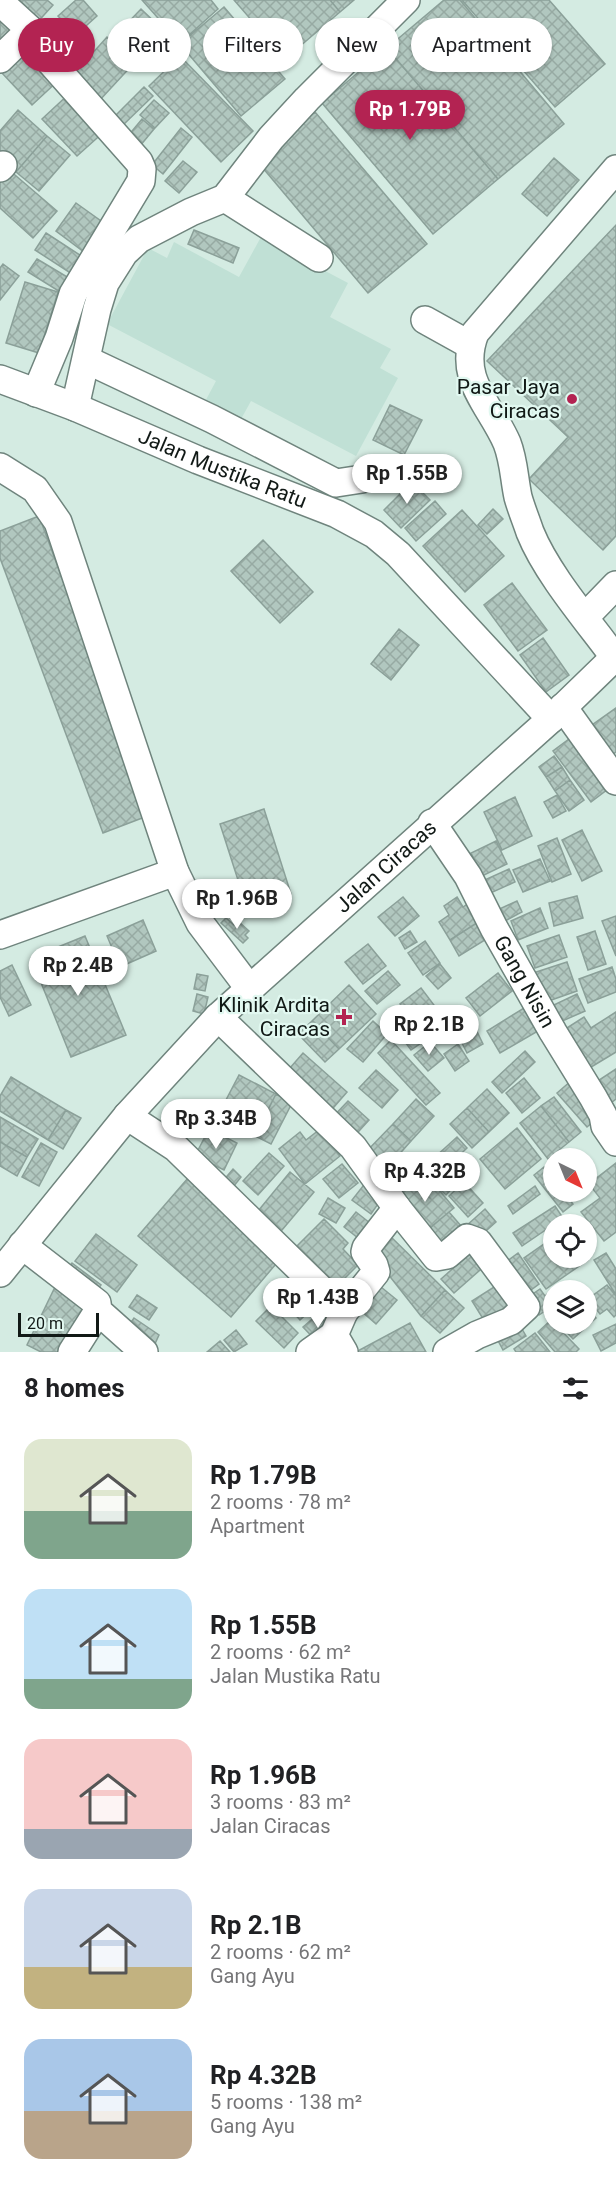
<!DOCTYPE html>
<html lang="en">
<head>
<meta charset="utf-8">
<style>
	:root { --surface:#fff; --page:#f6f6f6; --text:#202124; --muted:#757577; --accent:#b32352 }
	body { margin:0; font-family:Roboto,sans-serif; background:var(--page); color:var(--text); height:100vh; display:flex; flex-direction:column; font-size:22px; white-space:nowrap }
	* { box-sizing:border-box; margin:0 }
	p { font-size:20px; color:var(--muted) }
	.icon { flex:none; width:33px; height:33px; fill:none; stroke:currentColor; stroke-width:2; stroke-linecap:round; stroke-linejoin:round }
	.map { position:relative; height:1352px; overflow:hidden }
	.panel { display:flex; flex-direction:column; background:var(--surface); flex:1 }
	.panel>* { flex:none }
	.banner { position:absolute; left:18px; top:18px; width:580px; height:54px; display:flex; gap:12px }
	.needle { width:39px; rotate:137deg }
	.fabs { position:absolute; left:543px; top:1148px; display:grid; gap:12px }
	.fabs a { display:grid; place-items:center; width:54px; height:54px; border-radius:50%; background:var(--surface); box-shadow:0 2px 4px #0004; font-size:30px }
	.scale { position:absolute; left:18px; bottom:15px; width:81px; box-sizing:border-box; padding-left:6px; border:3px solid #111916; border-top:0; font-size:16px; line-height:21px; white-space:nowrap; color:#111916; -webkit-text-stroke:4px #e1f8f0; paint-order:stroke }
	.price { position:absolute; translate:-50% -51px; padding:0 14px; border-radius:21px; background:#fff; color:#222; font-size:20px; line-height:39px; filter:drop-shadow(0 2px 3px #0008) }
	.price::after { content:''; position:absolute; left:50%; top:36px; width:18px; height:14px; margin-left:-9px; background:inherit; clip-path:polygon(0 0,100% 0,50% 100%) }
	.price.on { background:var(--accent); color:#fff }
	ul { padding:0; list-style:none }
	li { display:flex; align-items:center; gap:18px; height:150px; padding:0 24px }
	li span { display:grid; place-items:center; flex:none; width:168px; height:120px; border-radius:18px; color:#555 }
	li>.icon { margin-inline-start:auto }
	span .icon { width:72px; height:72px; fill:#fffc; stroke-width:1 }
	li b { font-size:26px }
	h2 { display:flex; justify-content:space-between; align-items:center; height:72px; padding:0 24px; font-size:26px }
	.chip { padding:0 21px; border-radius:27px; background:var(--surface); box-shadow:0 2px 4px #0004; font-size:21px; line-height:54px }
	.chip.on { background:var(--accent); color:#fff }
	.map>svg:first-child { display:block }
	.built { fill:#c0e0d5 }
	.building { fill:url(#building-cross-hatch); stroke:#8ba099; stroke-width:1.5 }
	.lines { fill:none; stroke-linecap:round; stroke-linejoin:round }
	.minor-casing { stroke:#6f847d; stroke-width:30 }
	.minor { stroke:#fff; stroke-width:27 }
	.poi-dot { fill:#b32352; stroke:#e1f8f0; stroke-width:2 }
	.labels { text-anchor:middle; stroke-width:4.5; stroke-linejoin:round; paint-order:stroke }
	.poi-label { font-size:21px; fill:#111916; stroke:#e1f8f0; text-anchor:end }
	.street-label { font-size:21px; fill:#111916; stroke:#e1f8f0 }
</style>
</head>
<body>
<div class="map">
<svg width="616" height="1352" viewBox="0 0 616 1352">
	<defs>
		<pattern id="building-cross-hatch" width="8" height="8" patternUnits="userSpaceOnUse" patternTransform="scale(1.5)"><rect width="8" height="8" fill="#b1c7bf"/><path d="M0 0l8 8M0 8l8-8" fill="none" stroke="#97aaa3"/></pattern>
	</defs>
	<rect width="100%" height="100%" fill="#d4ebe2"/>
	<path class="built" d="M261 237 348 283 330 317 391 349 380 368 398 378 356 456 251 401 235 430 200 411 216 381 107 324 148 248 167 258 174 242 239 277Z"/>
	<path class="building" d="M4 0H47L53 5 34 26Z
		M76 0H83L97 16 76 35 58 16Z
		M142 0H211L218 9 180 43Z
		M234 0H330L340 12 285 59Z
		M330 0H354L340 12Z
		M444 0H460L564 124 498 179 387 48Z
		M462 0H549L605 64 555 107Z
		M224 7 285 79 241 116 180 44Z
		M141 9 175 41 149 67 116 35Z
		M7 16 23 31 0 50V23Z
		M107 37 135 62 99 101 72 76Z
		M25 41 60 79 32 105 0 71Z
		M67 46 80 59 67 72 54 59Z
		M387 48 498 179 433 234 322 103Z
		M180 56 253 131 221 162 149 86Z
		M144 87 153 96 121 127 113 118Z
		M71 92 106 130 77 156 42 119Z
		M154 100 169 113 155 128 140 115Z
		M18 110 47 136 16 172 0 158V131Z
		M315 112 427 244 368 293 257 161Z
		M142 119 154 129 135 152 123 142Z
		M181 128 192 137 163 174 152 165Z
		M47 136 70 155 39 191 16 172Z
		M554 158 579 180 547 216 522 194Z
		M183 161 197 172 179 193 165 181Z
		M8 169 57 211 33 238 0 208V178Z
		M76 203 108 226 88 255 56 231Z
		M616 225V536L603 550 529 479 568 437 487 361Z
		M194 230 239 248 233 263 188 244Z
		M46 233 86 259 75 276 35 250Z
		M37 259 74 281 65 295 28 272Z
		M3 264 19 276 0 300V268Z
		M25 282 58 292 39 353 6 343Z
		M390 405 422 420 404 455 373 440Z
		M412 482 430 500 401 528 384 510Z
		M435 501 446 514 416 541 405 528Z
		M493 509 503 519 487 534 478 525Z
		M462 510 504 556 465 592 423 546Z
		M39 516 150 815 103 833 0 558V531Z
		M263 540 313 592 280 623 231 571Z
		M512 583 547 630 518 651 484 605Z
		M399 629 419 645 391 680 371 664Z
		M543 638 569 675 546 692 520 655Z
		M616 708V752L613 754 592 725Z
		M573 736 612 786 591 802 553 751Z
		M554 756 562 767 546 777 539 767Z
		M562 767 570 780 555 791 546 777Z
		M570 780 584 800 569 811 555 791Z
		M557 795 566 811 553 818 544 802Z
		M515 797 532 836 502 850 484 812Z
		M264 809 291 894 247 908 220 824Z
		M582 830 602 871 582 881 562 840Z
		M557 838 571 874 552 882 538 846Z
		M496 841 507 864 482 876 471 853Z
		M540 859 550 881 523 892 513 870Z
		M509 869 515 882 486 895 480 882Z
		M577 896 583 918 554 926 549 903Z
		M403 897 419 916 395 936 378 917Z
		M457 897 463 907 472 901 483 919 450 940 439 922 449 915 444 906Z
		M517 901 522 912 501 923 495 911Z
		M540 908 548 928 518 940 511 921Z
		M616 916V956L602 921Z
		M226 918 234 925 238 921 249 931 245 935 248 938 243 943 221 923Z
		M483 919 493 935 459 956 450 940Z
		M143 920 156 951 120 967 107 936Z
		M410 931 417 942 405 949 399 938Z
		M595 931 606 964 588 970 577 937Z
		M559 935 567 957 535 968 527 946Z
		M85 936 126 1035 71 1057 31 958Z
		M425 941 440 963 423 975 408 953Z
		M368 944 386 966 363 984 345 962Z
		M567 962 577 991 540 1004 530 974Z
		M440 964 451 978 438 989 426 976Z
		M12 965 31 1005 9 1016 0 997V971Z
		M612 967 616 979V992L588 1003 579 979Z
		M388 971 400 985 377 1004 365 991Z
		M498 973 512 991 480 1016 466 998Z
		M197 974 208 976 205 991 194 989Z
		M349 985 376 1014 339 1049 312 1021Z
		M421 988 437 1009 416 1025 400 1004Z
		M197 994 208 997 204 1014 193 1011Z
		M577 994 585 1011 551 1026 543 1010Z
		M524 1008 538 1031 500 1053 487 1031Z
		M616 1012V1052L583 1072 559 1033 584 1017 591 1028Z
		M400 1016 421 1043 411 1050 391 1023Z
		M470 1017 483 1044 467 1053 453 1025Z
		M312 1021 339 1049 325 1062 298 1034Z
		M373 1021 387 1034 363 1062 347 1049Z
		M391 1040 440 1093 426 1105 378 1053Z
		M430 1042 444 1058 428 1071 414 1055Z
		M458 1044 469 1061 455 1071 444 1054Z
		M525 1051 535 1062 502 1093 492 1082Z
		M303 1053 347 1092 328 1114 283 1076Z
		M616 1069V1099L604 1108 596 1082Z
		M376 1070 398 1090 382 1108 359 1088Z
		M239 1075 276 1094 263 1119 226 1100Z
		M11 1077 66 1110 48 1140 0 1111V1096Z
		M524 1078 540 1098 522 1113 506 1093Z
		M572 1080 601 1115 587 1127 557 1093Z
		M487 1089 509 1113 489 1132 467 1108Z
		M276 1094 292 1103 271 1144 255 1136Z
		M554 1097 581 1132 569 1142 541 1106Z
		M416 1099 434 1116 411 1141 393 1124Z
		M226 1100 263 1119 255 1136 218 1116Z
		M348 1101 369 1120 350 1141 329 1121Z
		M541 1106 569 1142 548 1159 520 1123Z
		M467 1108 489 1132 472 1148 450 1124Z
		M66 1110 81 1118 63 1149 48 1140Z
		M0 1117 38 1139 27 1157 0 1142Z
		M393 1124 411 1141 395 1159 407 1170 394 1184 363 1155Z
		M517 1128 541 1159 505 1189 480 1159Z
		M209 1129 237 1143 224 1170 195 1156Z
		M319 1130 340 1156 305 1184 279 1149 300 1132 306 1140Z
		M457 1137 467 1148 435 1179 424 1167Z
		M0 1142 27 1157 17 1176 0 1166Z
		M41 1143 57 1152 39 1186 22 1177Z
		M269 1153 284 1166 258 1195 243 1181Z
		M468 1156 476 1163 446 1195 439 1188Z
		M616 1163V1232L604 1241 581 1212 600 1198 589 1184Z
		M342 1164 358 1183 339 1198 323 1179Z
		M544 1167 554 1179V1191H563L573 1204 563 1212 534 1175Z
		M233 1169 241 1177 226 1196 217 1188Z
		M290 1172 314 1192 277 1236 254 1216Z
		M425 1173 454 1208 421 1235 399 1194Z
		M188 1178 281 1258 231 1317 138 1236Z
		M367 1181 385 1194 371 1214 352 1200Z
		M464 1182 483 1203 468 1217 449 1196Z
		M535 1186 540 1194 513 1214 508 1206Z
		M328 1198 345 1208 336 1223 319 1214Z
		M555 1206 563 1218 522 1246 513 1233Z
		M485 1209 496 1222 477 1239 466 1226Z
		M356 1212 370 1223 358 1238 344 1227Z
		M449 1212 468 1234 448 1251 429 1229Z
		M324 1219 348 1243 343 1249 358 1265 334 1289 290 1253Z
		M386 1232 445 1290 421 1316 369 1250Z
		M96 1234 137 1265 117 1292 75 1261Z
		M554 1237V1257H586L588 1260 546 1289 524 1258Z
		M476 1248 488 1263 454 1293 441 1279Z
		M518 1253 539 1284 523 1296 502 1265Z
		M606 1253 616 1269V1295L594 1260Z
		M72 1263 101 1285 93 1296 64 1274Z
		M297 1275 321 1301 300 1320 276 1294Z
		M505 1280 518 1301 485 1322 472 1301Z
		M607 1285 616 1296V1315L614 1317 607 1309 600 1314 588 1299Z
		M55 1287 88 1303 64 1352H41L27 1345Z
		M381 1287 397 1300 376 1324 361 1311Z
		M540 1289 545 1296 552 1290 554 1305 539 1315 527 1298Z
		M445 1290 464 1308 440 1333 421 1316Z
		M137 1295 157 1308 149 1320 129 1307Z
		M271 1306 298 1333 284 1348 256 1321Z
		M586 1308 596 1318 573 1339 558 1323H586Z
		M318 1314 333 1331 319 1344 303 1327Z
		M134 1318 159 1335 153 1348 126 1329Z
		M552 1319 554 1323 579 1349 576 1352H555L538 1332Z
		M518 1322 526 1336 503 1350 495 1335Z
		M410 1323 426 1352H356Z
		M616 1324V1343L601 1351 593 1335Z
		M236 1330 247 1344 234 1352 224 1340Z
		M535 1333 550 1352H516L514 1349Z
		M220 1341 230 1352H207Z"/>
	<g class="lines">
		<defs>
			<g id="minor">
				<path d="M0 2 37 36 36 44 39 49 139 162 142 169 141 181 73 294 59 338 36 393"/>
				<path d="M0 59 30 30"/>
				<path d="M0 168 3 165"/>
				<path d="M225 198 319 258"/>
				<path d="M425 320 470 345"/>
				<path d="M87 360 212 419 336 483 362 479"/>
				<path id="s1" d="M0 379 75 407 198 460 337 514 374 534 398 554 551 719"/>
				<path d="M75 407 97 309 105 283 124 253 139 239 191 212 225 198 271 138 307 99 406 0"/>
				<path d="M0 467 35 489 58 522 175 872 200 923 249 988"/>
				<path d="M585 617 616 585"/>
				<path d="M615 658C587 620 547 574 530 532 526 520 521 508 518 497 514 478 514 461 507 443 490 404 457 379 475 333L616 169"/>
				<path d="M563 707 616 781"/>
				<path id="s2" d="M432 823 468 876 494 928 553 1032 593 1097 603 1115 605 1126 616 1142"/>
				<path d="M0 935 175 872"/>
				<path d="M218 1017 353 1147 397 1208 436 1257 447 1255 467 1238 478 1242 526 1307 511 1321 477 1335 447 1352"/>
				<path d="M127 1116 176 1148 344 1312 376 1272 374 1265 365 1252 366 1248 397 1208"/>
				<path d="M22 1245 97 1303 98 1311 144 1352"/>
				<path id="s3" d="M0 1273 127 1116 218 1017 551 719 616 656"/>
				<path d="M344 1312 334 1335 344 1352"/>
				<path d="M72 1352 98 1311"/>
				<path d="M310 1352 334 1335"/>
			</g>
		</defs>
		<use href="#minor" class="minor-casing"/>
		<use href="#minor" class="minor"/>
	</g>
	<g class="poi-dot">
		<circle cx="572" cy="399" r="6"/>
		<path d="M341 1008h6v6h6v6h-6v6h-6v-6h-6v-6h6z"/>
	</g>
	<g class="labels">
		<g class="poi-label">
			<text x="560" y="394">Pasar Jaya<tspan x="560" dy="24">Ciracas</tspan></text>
			<text x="330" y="1012">Klinik Ardita<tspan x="330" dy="24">Ciracas</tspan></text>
		</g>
		<g class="street-label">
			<text dy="7" stroke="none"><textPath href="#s1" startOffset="240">Jalan Mustika Ratu</textPath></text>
			<text dy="7" stroke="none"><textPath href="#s3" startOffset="562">Jalan Ciracas</textPath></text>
			<text dy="7" stroke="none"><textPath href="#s2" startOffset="184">Gang Nisin</textPath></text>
		</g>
	</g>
</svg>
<div class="fabs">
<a><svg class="needle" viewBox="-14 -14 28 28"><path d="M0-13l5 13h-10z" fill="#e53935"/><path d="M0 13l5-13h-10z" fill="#757577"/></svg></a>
<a><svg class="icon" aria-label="locate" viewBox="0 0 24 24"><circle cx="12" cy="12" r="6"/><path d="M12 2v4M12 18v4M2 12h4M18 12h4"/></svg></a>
<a><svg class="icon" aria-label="layers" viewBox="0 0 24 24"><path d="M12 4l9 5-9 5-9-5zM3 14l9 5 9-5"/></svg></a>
</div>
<div class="scale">20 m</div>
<b class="price on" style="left:410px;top:141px">Rp 1.79B</b>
<b class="price" style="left:407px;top:505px">Rp 1.55B</b>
<b class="price" style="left:237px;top:930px">Rp 1.96B</b>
<b class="price" style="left:78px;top:997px">Rp 2.4B</b>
<b class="price" style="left:429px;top:1056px">Rp 2.1B</b>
<b class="price" style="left:216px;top:1150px">Rp 3.34B</b>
<b class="price" style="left:425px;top:1203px">Rp 4.32B</b>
<b class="price" style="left:318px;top:1329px">Rp 1.43B</b>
<div class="banner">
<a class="chip on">Buy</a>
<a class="chip">Rent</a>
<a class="chip">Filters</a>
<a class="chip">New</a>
<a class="chip">Apartment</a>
</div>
</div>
<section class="panel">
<h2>8 homes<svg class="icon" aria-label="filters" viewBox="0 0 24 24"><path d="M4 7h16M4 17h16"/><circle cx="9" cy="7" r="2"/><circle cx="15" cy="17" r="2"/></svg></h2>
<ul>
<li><span style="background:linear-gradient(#dfe7d0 60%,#7fa58c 0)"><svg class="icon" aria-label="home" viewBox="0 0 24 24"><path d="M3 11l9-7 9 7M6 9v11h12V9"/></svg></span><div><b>Rp 1.79B</b><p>2 rooms · 78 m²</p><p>Apartment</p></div></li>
<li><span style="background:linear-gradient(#bfe0f5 75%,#7fa58c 0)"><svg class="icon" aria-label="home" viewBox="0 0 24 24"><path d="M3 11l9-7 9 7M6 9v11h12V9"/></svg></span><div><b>Rp 1.55B</b><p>2 rooms · 62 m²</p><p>Jalan Mustika Ratu</p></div></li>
<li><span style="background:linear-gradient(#f6c9c9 75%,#9aa5b1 0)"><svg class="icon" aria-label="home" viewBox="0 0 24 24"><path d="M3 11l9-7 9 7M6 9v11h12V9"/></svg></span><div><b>Rp 1.96B</b><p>3 rooms · 83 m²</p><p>Jalan Ciracas</p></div></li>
<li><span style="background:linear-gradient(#c9d6e8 65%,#c2b280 0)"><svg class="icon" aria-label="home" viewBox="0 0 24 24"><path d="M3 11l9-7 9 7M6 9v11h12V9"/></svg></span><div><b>Rp 2.1B</b><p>2 rooms · 62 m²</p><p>Gang Ayu</p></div></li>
<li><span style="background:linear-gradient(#a9c7e8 60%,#b9a48a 0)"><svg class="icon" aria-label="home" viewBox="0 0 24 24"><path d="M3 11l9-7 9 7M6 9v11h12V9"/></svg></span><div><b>Rp 4.32B</b><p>5 rooms · 138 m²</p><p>Gang Ayu</p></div></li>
</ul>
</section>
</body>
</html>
